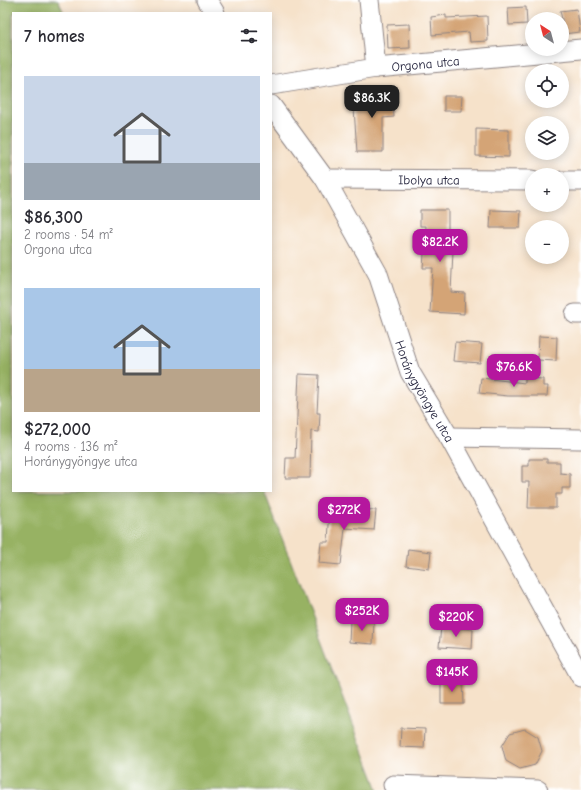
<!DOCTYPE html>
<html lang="en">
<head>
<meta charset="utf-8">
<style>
	:root { --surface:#fff; --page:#f7f7f7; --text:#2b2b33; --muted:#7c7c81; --accent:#b5179e }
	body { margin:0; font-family:"Comic Neue",sans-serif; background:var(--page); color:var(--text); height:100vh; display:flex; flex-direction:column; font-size:15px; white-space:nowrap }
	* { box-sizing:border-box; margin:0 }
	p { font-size:13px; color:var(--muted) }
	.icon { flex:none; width:22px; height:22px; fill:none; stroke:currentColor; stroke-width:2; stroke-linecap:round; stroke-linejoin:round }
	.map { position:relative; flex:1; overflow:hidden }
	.details { position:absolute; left:12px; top:12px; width:260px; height:480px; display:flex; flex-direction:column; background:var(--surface); border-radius:0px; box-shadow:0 2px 10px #0003 }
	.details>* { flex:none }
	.needle { width:26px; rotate:324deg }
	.fabs { position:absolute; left:525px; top:12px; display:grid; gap:8px }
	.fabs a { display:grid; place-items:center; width:44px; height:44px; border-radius:50%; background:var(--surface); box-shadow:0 2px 10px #0003; font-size:20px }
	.price { position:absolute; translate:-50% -34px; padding:0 9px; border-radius:8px; background:var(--accent); color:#fff; font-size:13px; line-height:26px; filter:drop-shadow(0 1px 2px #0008) }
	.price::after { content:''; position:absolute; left:50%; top:24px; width:12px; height:9px; margin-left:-6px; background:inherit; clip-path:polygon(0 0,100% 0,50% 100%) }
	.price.active { background:#222; color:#fff }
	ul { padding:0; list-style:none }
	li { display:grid; align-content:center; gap:8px; height:212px; padding:0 12px }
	li span { display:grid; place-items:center; height:124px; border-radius:0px; color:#555 }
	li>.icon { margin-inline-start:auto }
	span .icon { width:72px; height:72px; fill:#fffc; stroke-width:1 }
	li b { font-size:17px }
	h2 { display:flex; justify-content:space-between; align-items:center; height:48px; padding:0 12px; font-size:17px }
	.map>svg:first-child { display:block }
	.forest { fill:#97b264; stroke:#5c6a50 }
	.building { fill:#d4a476 }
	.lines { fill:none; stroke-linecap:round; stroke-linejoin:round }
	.street-casing { stroke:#8c8282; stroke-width:21 }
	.street { stroke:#fff; stroke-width:19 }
	.labels { text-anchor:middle; stroke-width:3; stroke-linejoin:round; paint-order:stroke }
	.street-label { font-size:13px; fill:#22223b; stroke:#fff }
</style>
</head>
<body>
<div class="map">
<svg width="581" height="790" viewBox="0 0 581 790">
	<rect width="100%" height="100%" fill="#fff"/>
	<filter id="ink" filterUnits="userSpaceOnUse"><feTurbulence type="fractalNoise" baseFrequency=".025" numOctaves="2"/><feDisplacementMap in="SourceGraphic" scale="8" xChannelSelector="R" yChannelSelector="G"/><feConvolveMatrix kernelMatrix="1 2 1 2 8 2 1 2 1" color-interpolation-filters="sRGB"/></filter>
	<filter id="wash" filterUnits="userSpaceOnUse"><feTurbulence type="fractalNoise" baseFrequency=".012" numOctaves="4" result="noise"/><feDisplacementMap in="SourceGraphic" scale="16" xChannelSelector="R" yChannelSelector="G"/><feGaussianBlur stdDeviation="0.9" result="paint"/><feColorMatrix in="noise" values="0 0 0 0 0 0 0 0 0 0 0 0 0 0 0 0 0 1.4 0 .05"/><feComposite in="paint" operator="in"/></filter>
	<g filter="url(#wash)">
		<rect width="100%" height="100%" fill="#f6e2ca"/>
		<path class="forest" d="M0 0H58L64 13H13V491H264L378 790H0Z"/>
		<g id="blocks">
			<path class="building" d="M526 7 527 24 509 25 508 8Z
				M577 9 580 32 563 34 562 19 560 11Z
				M446 15V18L487 16 488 41 470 42 469 32 432 35 431 17Z
				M409 24 410 48 388 49 387 25Z
				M392 91 394 117 383 118V152H357L353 94Z
				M444 96H462L461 111H444Z
				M476 129 509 130V157L476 156Z
				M420 210H448V251H453L451 292 465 293 464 314 430 312 433 268H423L426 226H420Z
				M491 210 521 211 520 228H490Z
				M539 336 557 337 556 361 538 360Z
				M455 342 482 344 480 363 453 361Z
				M299 374 319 375 317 413H320L319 432 311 431 310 478H285L286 458H295Z
				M481 378 525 383V378L543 379V386H548L547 396H508L479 393Z
				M529 459H547V462H560V473L570 474V488H562V494H556V508H528L529 482H522V466H529Z
				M330 508 376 510 374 530 345 528 341 565 319 563 321 542H328Z
				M408 549 431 552 429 569 406 566Z
				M350 621 374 622 373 644 349 642Z
				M441 627 473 629 472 649 439 647Z
				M441 681H463L464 704H441Z
				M401 728 425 729 424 748 400 747Z
				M525 729 538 737 542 751 535 765 520 769 506 761 502 746 510 733Z"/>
		</g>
	</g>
	<g filter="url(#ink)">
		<use href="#blocks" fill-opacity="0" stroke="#8c8282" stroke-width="1"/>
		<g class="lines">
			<defs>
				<g id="street">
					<path d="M207 0 215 13"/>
					<path d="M369 0 376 68"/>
					<path id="s1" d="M271 85 376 68 581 49"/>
					<path id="s2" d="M271 105 325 179 378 274 410 372 449 437 581 677"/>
					<path id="s3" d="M325 179 532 180"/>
					<path d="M562 181H581"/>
					<path d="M575 314H581"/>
					<path d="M449 437 581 439"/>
					<path d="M393 785 538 790"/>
				</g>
			</defs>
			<use href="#street" class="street-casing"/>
			<use href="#street" class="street"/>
		</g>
	</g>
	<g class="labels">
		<g class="street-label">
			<text dy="5" stroke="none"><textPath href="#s1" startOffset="156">Orgona utca</textPath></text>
			<text dy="5" stroke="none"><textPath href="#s3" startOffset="104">Ibolya utca</textPath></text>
			<text dy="5" stroke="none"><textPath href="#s2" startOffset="327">Horánygyöngye utca</textPath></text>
		</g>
	</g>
</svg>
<div class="fabs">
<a><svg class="needle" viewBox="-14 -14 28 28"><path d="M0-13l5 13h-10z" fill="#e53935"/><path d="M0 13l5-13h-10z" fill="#7c7c81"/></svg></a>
<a><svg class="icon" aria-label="locate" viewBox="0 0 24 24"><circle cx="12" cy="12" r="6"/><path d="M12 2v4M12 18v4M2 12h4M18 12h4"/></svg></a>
<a><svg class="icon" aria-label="layers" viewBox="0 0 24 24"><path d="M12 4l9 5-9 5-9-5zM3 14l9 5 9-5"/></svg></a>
<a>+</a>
<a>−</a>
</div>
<b class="price active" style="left:372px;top:119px">$86.3K</b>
<b class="price" style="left:440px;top:263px">$82.2K</b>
<b class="price" style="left:514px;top:388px">$76.6K</b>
<b class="price" style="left:344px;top:531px">$272K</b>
<b class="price" style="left:362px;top:632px">$252K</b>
<b class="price" style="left:456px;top:638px">$220K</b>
<b class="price" style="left:452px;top:693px">$145K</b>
<section class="details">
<h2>7 homes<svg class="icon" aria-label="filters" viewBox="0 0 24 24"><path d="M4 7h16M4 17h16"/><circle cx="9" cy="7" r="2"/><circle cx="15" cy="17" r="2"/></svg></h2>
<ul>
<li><span style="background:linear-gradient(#c9d6e8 70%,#9aa5b1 0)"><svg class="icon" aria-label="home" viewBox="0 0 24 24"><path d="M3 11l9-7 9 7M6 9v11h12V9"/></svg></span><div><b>$86,300</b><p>2 rooms · 54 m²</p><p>Orgona utca</p></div></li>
<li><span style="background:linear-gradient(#a9c7e8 65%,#b9a48a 0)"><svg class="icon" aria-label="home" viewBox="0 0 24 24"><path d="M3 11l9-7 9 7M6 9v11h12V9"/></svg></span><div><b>$272,000</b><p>4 rooms · 136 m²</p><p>Horánygyöngye utca</p></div></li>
</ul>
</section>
</div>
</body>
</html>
